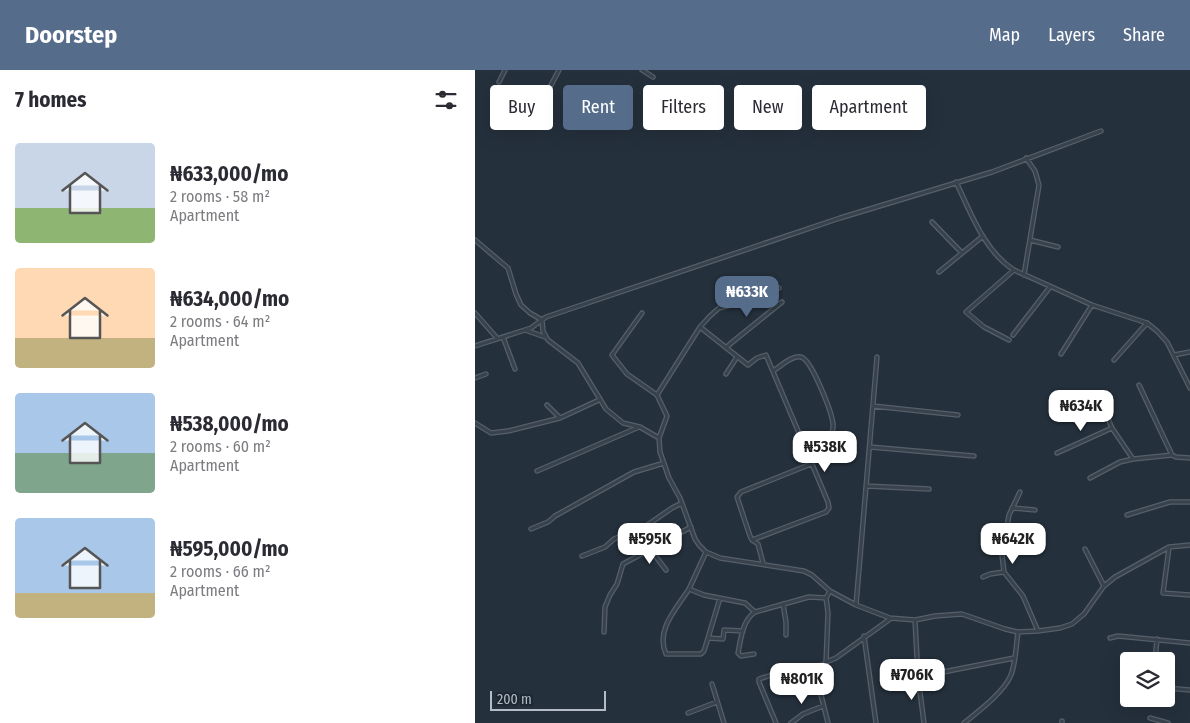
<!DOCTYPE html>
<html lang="en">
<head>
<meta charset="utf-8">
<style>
	:root { --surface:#fff; --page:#f2f2f3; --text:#2b2b33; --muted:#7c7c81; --accent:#566c8b }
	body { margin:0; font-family:"Fira Sans Condensed",sans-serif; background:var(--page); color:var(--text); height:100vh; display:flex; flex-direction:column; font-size:19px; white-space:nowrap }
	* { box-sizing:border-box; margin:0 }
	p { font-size:16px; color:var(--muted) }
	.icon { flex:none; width:28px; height:28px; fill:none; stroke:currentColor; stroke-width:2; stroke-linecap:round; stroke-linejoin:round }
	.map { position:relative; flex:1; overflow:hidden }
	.side { display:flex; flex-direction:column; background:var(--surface); width:475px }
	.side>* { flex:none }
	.guide { position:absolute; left:15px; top:15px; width:475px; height:45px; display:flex; gap:10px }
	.controls { position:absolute; left:645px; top:582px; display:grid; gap:10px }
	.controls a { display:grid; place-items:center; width:55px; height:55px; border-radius:5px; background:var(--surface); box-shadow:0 5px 20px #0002; font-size:25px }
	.scale { position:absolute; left:15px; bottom:12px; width:116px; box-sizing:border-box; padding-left:5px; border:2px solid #b3bcc8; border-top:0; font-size:14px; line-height:18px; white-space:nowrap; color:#b3bcc8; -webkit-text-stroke:4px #1d2731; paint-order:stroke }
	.price { position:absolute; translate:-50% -42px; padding:0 11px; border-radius:10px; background:#fff; color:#222; font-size:16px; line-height:32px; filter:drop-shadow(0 1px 2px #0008) }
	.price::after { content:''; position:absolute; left:50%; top:30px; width:15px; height:11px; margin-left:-8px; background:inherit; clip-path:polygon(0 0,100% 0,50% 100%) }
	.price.current { background:var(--accent); color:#fff }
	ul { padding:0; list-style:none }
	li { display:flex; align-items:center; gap:15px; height:125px; padding:0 15px }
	li span { display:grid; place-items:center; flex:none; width:140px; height:100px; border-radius:5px; color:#555 }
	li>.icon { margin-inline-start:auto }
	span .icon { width:60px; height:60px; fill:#fffc; stroke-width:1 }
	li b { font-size:21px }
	h2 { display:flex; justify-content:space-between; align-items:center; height:60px; padding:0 15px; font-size:21px }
	.pill { padding:0 18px; border-radius:5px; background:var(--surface); box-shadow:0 5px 20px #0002; font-size:18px; line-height:45px }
	.pill.current { background:var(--accent); color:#fff }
	header { display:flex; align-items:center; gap:30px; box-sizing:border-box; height:70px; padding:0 25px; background:var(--accent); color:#fff }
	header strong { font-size:24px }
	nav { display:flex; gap:28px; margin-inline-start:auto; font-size:18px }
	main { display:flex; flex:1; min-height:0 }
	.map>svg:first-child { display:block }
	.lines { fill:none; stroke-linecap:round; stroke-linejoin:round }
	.street-casing { stroke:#565f6a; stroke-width:5.5 }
	.street { stroke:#37424c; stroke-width:3 }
</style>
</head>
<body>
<header>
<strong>Doorstep</strong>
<nav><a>Map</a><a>Layers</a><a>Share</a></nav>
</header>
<main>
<section class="side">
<h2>7 homes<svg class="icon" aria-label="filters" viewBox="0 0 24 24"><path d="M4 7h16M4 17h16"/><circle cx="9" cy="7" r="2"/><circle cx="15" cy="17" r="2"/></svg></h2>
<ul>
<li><span style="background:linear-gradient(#c9d6e8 65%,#8fb573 0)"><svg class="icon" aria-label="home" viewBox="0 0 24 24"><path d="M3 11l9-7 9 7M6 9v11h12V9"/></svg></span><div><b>₦633,000/mo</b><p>2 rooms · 58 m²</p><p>Apartment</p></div></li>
<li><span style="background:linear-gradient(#ffd9b3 70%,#c2b280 0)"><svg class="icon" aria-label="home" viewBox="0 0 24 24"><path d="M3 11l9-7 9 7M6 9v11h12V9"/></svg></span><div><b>₦634,000/mo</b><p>2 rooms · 64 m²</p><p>Apartment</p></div></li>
<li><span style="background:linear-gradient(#a9c7e8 60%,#7fa58c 0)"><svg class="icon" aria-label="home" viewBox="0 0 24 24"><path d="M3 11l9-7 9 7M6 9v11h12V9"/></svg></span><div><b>₦538,000/mo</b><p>2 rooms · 60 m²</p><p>Apartment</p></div></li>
<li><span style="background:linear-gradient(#a9c7e8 75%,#c2b280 0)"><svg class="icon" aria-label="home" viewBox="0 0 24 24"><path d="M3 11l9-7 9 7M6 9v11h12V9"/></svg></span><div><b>₦595,000/mo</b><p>2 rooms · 66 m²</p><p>Apartment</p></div></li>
</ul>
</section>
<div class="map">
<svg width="715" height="653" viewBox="0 0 715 653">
	<rect width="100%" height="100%" fill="#24303c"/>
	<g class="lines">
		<defs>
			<path id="street" d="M167 0 178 7
				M24 12 30 0
				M74 19 84 0
				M481 112C496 143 509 181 539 200L617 235 672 253 682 261 692 272 715 318
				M457 152 487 183
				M0 170 33 198 41 224 46 235 55 243 67 250 68 261 73 270 103 293 131 339 148 353 165 357 184 368
				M555 170 583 177
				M464 202 508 166
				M549 205 564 115 560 101 551 88
				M0 243 22 268
				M167 243 137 285 152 304 182 325 225 257 235 246 244 238 276 230 304 218
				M225 257 273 295 282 288 291 285 353 432 354 438 351 442 277 470
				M50 260 70 267
				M538 265 575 217
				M28 267 40 299
				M534 270 509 257 491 242 539 200
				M0 276 56 258 71 247 365 148 517 102 626 61
				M251 278 255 274 307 232
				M586 284 617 235
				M699 285 715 282
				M639 290 672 253
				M298 301C306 296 317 285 326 287 337 290 357 343 358 354 359 360 355 362 358 369
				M251 304 262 287
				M0 308 11 304
				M664 315 697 385
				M182 325 192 346 184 368 185 382 194 408 205 428 220 469 224 475 231 482 245 488 329 501 337 505 355 521 381 535 415 548 440 550 460 546 487 544 530 559 543 562 563 561 585 558 597 554 609 544 629 516 640 507 694 477 715 475
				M72 335 84 347
				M398 336 483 345
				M581 341 596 332 621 327 625 330 637 358 658 389
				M0 353 16 363 33 361 85 348 124 330
				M395 377 499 386
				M582 383 637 358
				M62 401 164 357
				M615 408 645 392 658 389 697 385 701 387 715 388
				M391 416 454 419
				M545 422 534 445 527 485 529 502 548 526 563 561
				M537 438 560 440
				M652 445 695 432H715
				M56 459 73 452 80 446 159 402 189 393
				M694 478 688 523 715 525
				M175 479 191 500
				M610 479 629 516
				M107 486 130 477 139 469 171 456 197 438 207 433
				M288 493 283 474 277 470 275 466 262 427 266 422 336 394
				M508 507 515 504 529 502
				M214 519 231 482
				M351 528 353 543 351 592 348 595 346 625 353 653
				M308 534 311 552V565
				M381 535 402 287
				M440 550 443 607 449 653
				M268 561 249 560 248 569 233 568 229 581 226 584H191C180 560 202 538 214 519L229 525 270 533 280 542
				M129 562 130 537 135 525 142 514 148 494 216 457
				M389 566 401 653
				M233 568 245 528
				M635 568 643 566 715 573
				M279 584 266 586 263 583C266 569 267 551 280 542L334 527 351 528 355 521
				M680 591 682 569
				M351 592 361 588 415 549
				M443 607 539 588
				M237 614 249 653
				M691 618 715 620
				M213 643 242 632
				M675 648 693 653
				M587 651V653
				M301 653 284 612V609L315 599 348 595
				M316 653 328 644 348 636
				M489 653C504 641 529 622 536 605 541 592 541 575 543 562"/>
		</defs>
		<use href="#street" class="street-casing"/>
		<use href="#street" class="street"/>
	</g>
</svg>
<div class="controls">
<a><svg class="icon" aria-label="layers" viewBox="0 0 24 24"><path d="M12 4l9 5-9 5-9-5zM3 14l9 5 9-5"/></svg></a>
</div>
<div class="scale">200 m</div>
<b class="price current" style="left:272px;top:248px">₦633K</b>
<b class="price" style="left:606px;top:362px">₦634K</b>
<b class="price" style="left:350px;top:403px">₦538K</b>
<b class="price" style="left:175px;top:495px">₦595K</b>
<b class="price" style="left:538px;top:495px">₦642K</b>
<b class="price" style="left:437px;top:631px">₦706K</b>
<b class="price" style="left:327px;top:635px">₦801K</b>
<div class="guide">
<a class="pill">Buy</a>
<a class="pill current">Rent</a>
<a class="pill">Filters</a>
<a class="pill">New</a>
<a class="pill">Apartment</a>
</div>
</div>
</main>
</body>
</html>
